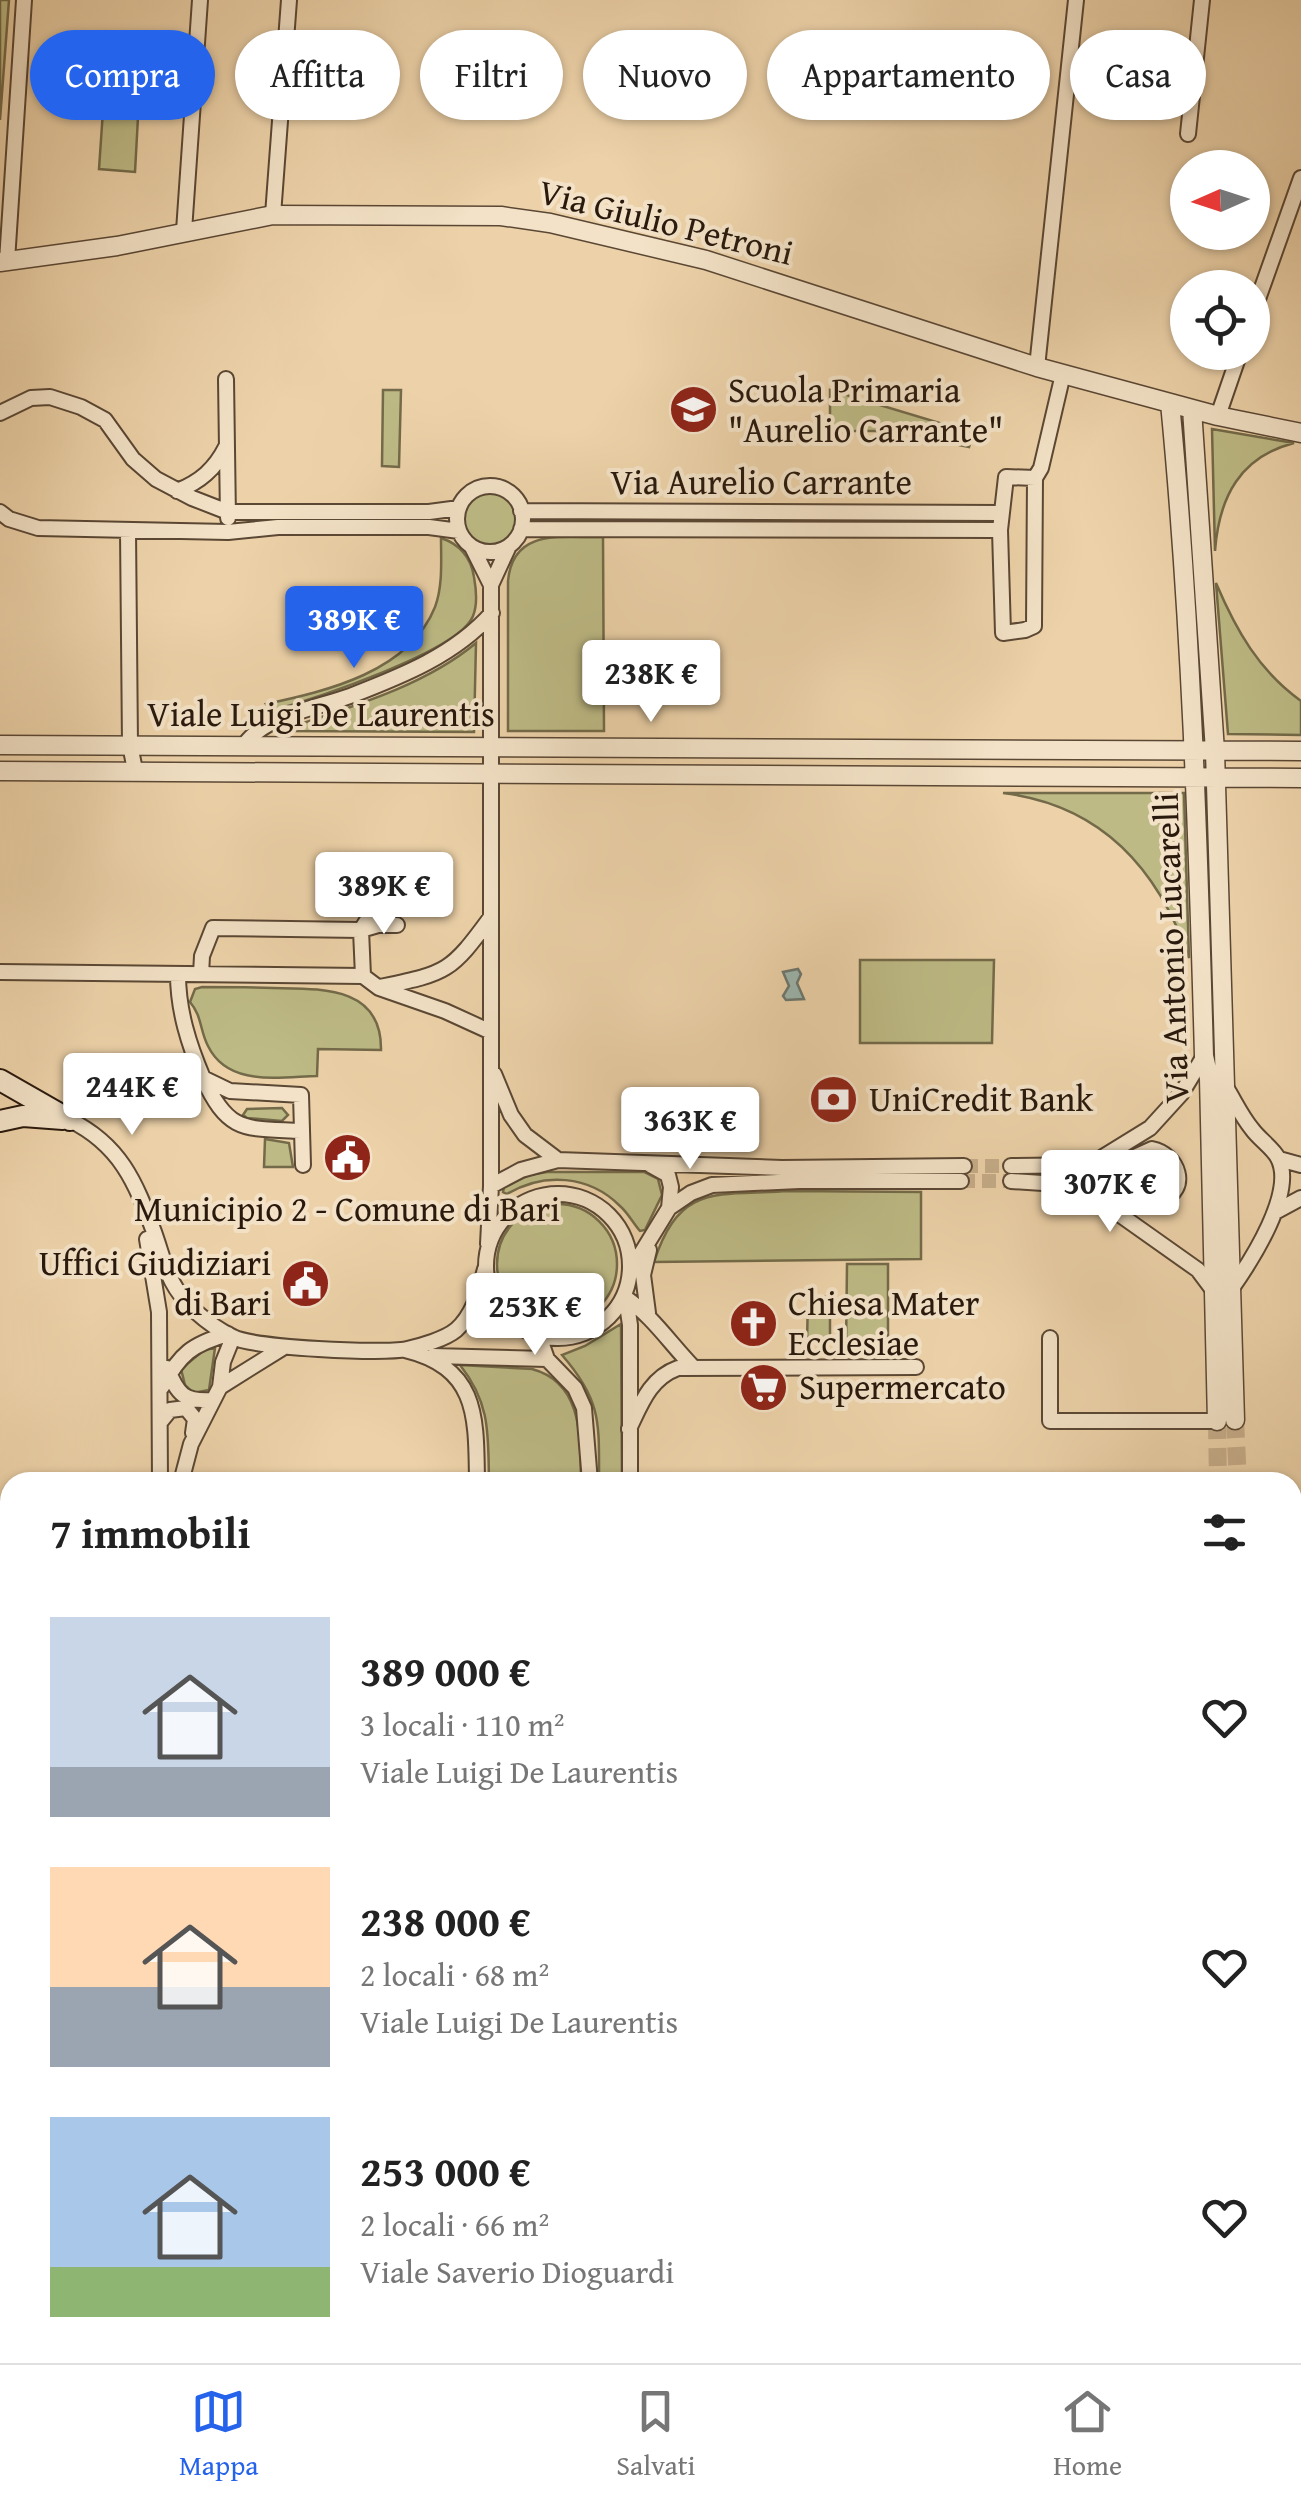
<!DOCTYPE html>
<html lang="it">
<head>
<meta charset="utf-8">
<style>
	:root { --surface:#fff; --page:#f2f2f2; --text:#222; --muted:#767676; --line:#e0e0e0; --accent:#2563eb }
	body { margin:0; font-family:"Gentium Book Plus",serif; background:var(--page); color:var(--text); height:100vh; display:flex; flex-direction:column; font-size:38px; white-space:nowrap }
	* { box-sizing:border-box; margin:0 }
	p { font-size:32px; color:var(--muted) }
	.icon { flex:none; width:55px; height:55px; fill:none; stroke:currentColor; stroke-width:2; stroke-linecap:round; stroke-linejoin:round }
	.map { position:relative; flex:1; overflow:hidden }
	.drawer { position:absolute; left:0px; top:1472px; width:1302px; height:892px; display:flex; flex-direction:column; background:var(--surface); border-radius:30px 30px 0 0; box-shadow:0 2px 8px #0004 }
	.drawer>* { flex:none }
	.hud { position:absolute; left:30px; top:30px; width:1242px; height:90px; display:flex; gap:20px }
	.needle { width:65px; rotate:267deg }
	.tools { position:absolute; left:1170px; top:150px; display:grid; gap:20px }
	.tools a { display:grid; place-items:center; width:100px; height:100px; border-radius:50%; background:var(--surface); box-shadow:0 2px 8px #0004; font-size:50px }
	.price { position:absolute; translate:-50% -85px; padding:0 22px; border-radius:10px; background:#fff; color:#222; font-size:32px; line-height:65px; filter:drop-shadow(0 2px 5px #0008) }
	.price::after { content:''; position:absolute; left:50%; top:60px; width:30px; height:22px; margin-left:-15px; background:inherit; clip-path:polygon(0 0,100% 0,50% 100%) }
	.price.current { background:var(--accent); color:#fff }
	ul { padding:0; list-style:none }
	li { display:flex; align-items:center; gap:30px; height:250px; padding:0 50px }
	li span { display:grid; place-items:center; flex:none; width:280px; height:200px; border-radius:0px; color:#555 }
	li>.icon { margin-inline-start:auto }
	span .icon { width:120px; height:120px; fill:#fffc; stroke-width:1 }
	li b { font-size:42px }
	h2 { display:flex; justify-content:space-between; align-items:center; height:120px; padding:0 50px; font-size:42px }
	.pill { padding:0 35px; border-radius:45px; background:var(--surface); box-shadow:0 2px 8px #0004; font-size:35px; line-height:90px }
	.pill.current { background:var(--accent); color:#fff }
	.tab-bar { display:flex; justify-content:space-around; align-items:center; height:140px; border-top:2px solid var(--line); background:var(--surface); font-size:28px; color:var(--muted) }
	.tab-bar a { display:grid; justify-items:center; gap:5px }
	.tab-bar .current { color:var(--accent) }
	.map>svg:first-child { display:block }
	.green { fill:#bdba85; stroke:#736a49; stroke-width:2.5 }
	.water { fill:#9bb6b0; stroke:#6d776f; stroke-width:2.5 }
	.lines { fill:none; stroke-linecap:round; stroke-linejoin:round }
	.minor-tunnel { stroke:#c6ad8a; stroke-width:14; stroke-dasharray:14 7; stroke-linecap:butt }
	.tertiary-tunnel { stroke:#c6ad8a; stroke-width:18; stroke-dasharray:18 9; stroke-linecap:butt }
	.minor-casing { stroke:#5a4734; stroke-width:18 }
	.tertiary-casing { stroke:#5a4734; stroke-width:21 }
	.secondary-casing { stroke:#29190d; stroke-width:24 }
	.minor { stroke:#f3e2c7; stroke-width:14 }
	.tertiary { stroke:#f3e2c7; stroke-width:18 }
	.secondary { stroke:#f3e2c7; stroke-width:20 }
	.labels { text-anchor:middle; stroke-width:8; stroke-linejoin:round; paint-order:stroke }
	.street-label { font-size:35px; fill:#29190d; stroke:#f3e2c7 }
	.poi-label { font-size:35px; fill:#29190d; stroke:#f3e2c7; text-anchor:start }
</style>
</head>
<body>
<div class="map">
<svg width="1301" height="2363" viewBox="0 0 1301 2363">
	<rect width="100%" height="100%" fill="#edd2a9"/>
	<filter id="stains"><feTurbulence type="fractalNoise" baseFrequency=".002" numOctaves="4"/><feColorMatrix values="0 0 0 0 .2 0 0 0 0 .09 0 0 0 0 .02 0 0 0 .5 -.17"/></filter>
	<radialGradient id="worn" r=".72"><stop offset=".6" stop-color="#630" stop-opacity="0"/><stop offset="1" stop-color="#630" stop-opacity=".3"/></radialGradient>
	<path class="green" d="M0 0H9L0 120Z
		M104 96 139 99 135 172 99 169Z
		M383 390H401L399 467 382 466Z
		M830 390 973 433 969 447 949 443V431H830Z
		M1212 429 1294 443C1240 457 1219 497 1215 551Z
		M463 520a27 27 0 1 1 54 0a27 27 0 1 1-54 0Z
		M603 537 604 731H508V581C513 527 563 538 603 537Z
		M441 538C459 544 471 557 474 577 476 588 478 604 473 616 459 652 310 700 271 711L266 704C327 691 409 672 435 607 443 586 441 560 441 538Z
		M1216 583C1236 630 1259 671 1301 701V735L1228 734Z
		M476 643 474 732 279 731C344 709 422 688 476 643Z
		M1003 793H1184L1189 958C1158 868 1101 805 1003 793Z
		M860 960H994L992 1043H860Z
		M202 987C225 987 249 987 273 988 319 989 382 985 381 1050L318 1049 317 1076C279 1077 228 1087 208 1046 200 1031 202 1016 190 1002L195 989Z
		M282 1108 288 1115 282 1121 247 1118 243 1115 247 1109Z
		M265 1139 289 1143 293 1167H264Z
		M547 1172H644L658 1179 662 1195 645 1230 640 1231C633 1223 628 1213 620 1206 589 1175 544 1172 507 1194L503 1192 504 1187 529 1175Z
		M788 1191 921 1192V1259L654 1262C680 1182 717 1196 788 1191Z
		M497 1264a60 60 0 1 1 120 0a60 60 0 1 1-120 0Z
		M847 1264H888V1350H846Z
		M808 1297H830V1342H807Z
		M621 1324 622 1481H599C599 1423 602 1401 562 1355L585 1346Z
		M215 1348 209 1390 193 1393 185 1385 181 1369 204 1350Z
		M460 1365 532 1369C584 1383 580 1439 581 1482H489C488 1435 491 1404 460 1365Z
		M1301 2016V2079L1293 2082 1292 2021Z
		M1292 2192H1301V2245H1293Z
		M20 2355H239L237 2363H18Z"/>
	<path class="water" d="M798 969 801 974 797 983 804 999 786 1000 783 996 789 986 783 972Z"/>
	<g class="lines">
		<path class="minor-tunnel" d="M964 1166H1011
			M961 1181H1011"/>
		<path class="tertiary-tunnel" d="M1235 1420 1238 1482
			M1217 1421 1218 1482"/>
		<defs>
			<path id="minor" d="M1188 134 1202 0
				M273 215 289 0
				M184 231 200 0
				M7 261 24 0
				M1252 316 1301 178
				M1037 367 1076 0
				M226 379 228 518
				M0 413 31 398 50 397 81 407 105 420 133 459 156 479 192 498 228 512H429L459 508
				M1218 416 1240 352
				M1035 478 1006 477 1000 530 1003 633 1025 630 1034 626 1035 478 1041 468 1063 374
				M457 519a33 33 0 1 1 66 0a33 33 0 1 1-66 0Z
				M177 491C200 482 215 469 226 447
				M521 511 1001 513
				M0 512 9 519 38 528 228 532 278 527H429L459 531
				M521 529 1000 530
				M128 531 130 745 135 770
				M472 547 491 585V1186L488 1244
				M491 585 509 546
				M245 744C266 715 317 708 350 696 402 676 455 655 492 613
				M0 972 363 976 379 988 445 1011 491 1032
				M178 974C178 1011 189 1045 203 1078
				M201 974 202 956 213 928 361 930 378 925H397
				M363 976 361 930 371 914 373 898
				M380 987C447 973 450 973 491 917
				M494 1074 511 1115 525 1135 558 1160 782 1168 964 1166
				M1227 1089C1235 1102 1242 1117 1252 1129 1259 1139 1273 1148 1278 1158 1296 1192 1251 1261 1232 1288
				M70 1120C120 1145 135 1181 154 1232 166 1266 167 1284 195 1311 205 1320 220 1331 233 1337 254 1348 382 1354 407 1349 421 1346 445 1339 456 1330 474 1314 479 1291 485 1269
				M301 1131C245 1128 229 1134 203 1078L230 1091 301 1095 303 1165
				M1279 1159 1301 1165
				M650 1165 668 1175 671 1187 669 1208
				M1011 1166 1090 1165 1150 1128 1181 1094 1204 1056
				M1011 1181 1058 1184 1085 1190 1198 1270 1213 1290
				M491 1186 521 1170 558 1160
				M1085 1190C1095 1187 1106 1181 1117 1184 1133 1188 1142 1206 1161 1200 1191 1190 1178 1154 1152 1149L1119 1164 1092 1165
				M486 1266a72 72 0 1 1 144 0a72 72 0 1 1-144 0Z
				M1275 1212 1301 1198
				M147 1239 159 1312 160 1482
				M631 1270 669 1208 691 1193 712 1185 799 1181H961
				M626 1298 630 1325V1482
				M626 1298C652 1316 670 1343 693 1367
				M648 1313 643 1275 649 1250
				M539 1336 547 1359 575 1388 584 1408 590 1482
				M1050 1338V1421H1217
				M405 1350C479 1368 476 1418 477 1482
				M433 1356 547 1359
				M167 1368C178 1395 184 1402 213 1400
				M162 1387C180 1354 192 1344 228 1334
				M220 1387 223 1362 233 1337
				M161 1421 170 1410 186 1408 195 1419 193 1433
				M629 1429C641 1404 650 1378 678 1368L916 1367
				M181 1482 191 1444 220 1387 284 1347
				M1292 1829 1301 1827
				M1292 1978 1301 1983
				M1292 2013 1301 2009
				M658 2355 660 2363
				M0 2361 10 2329
				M481 2363 484 2355"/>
			<path id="tertiary" d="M0 262 117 246 273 215 501 216 550 223 706 260 1037 367 1218 416 1301 433
				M1170 403C1191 620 1198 838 1204 1056L1209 1078 1217 1421
				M1192 409 1215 751 1235 1420
				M0 745 1301 751
				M0 771 1301 778
				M0 2237 10 2240
				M547 2355 575 2363
				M1200 2363 1201 2355
				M1222 2363V2355"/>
			<path id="secondary" d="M0 1080 70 1120
				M0 1121 23 1116 63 1119"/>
		</defs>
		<use href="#minor" class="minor-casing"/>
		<use href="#tertiary" class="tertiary-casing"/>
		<use href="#secondary" class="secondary-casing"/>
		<use href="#minor" class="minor"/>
		<use href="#tertiary" class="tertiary"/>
		<use href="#secondary" class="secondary"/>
	</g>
	<defs>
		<symbol id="school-disc" viewBox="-11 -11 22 22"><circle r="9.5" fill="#8f2418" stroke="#f3e2c7"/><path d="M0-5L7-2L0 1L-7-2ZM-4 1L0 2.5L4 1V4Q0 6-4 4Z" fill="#fff"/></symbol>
		<symbol id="bank-disc" viewBox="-11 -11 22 22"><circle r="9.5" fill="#8f2418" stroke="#f3e2c7"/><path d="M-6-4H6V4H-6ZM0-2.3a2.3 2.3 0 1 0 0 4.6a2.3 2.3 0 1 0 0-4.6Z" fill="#fff"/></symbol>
		<symbol id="civic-disc" viewBox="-11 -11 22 22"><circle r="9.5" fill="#8f2418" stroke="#f3e2c7"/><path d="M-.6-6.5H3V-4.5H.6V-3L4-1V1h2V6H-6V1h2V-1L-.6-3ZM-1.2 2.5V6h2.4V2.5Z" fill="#fff"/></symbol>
		<symbol id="church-disc" viewBox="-11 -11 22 22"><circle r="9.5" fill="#8f2418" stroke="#f3e2c7"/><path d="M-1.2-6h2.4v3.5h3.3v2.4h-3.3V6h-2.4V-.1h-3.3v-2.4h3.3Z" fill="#fff"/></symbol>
		<symbol id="supermarket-disc" viewBox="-11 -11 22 22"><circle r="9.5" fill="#8f2418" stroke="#f3e2c7"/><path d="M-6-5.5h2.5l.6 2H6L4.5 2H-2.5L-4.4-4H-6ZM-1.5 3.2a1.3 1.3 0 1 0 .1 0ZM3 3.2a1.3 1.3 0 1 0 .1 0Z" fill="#fff"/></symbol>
	</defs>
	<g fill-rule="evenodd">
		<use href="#school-disc" x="666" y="382" width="55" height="55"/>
		<use href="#bank-disc" x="806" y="1072" width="55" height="55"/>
		<use href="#civic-disc" x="320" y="1130" width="55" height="55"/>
		<use href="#civic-disc" x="278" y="1256" width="55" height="55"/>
		<use href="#church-disc" x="726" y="1296" width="55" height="55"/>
		<use href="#supermarket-disc" x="736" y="1360" width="55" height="55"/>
	</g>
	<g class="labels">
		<g class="street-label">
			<text transform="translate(666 222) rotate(14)" y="12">Via Giulio Petroni</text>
			<text x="761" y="494">Via Aurelio Carrante</text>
			<text x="321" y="726">Viale Luigi De Laurentis</text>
			<text transform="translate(1171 948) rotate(-92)" y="12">Via Antonio Lucarelli</text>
		</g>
		<g class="poi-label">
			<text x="728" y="402">Scuola Primaria<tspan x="728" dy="40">"Aurelio Carrante"</tspan></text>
			<text x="869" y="1111">UniCredit Bank</text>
			<text x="347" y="1221" text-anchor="middle">Municipio 2 - Comune di Bari</text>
			<text x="271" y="1275" text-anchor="end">Uffici Giudiziari<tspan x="271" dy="40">di Bari</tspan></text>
			<text x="788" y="1315">Chiesa Mater<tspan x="788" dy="40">Ecclesiae</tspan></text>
			<text x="799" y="1399">Supermercato</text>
		</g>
	</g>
	<rect width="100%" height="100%" filter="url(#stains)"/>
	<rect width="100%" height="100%" fill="url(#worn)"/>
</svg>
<div class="tools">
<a><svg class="needle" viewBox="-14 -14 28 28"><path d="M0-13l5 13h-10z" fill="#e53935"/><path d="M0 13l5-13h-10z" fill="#767676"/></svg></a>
<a><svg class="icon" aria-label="locate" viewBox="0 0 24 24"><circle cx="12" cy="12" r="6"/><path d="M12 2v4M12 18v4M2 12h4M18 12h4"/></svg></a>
</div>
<b class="price current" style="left:354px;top:671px">389K €</b>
<b class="price" style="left:651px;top:725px">238K €</b>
<b class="price" style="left:384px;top:937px">389K €</b>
<b class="price" style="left:132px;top:1138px">244K €</b>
<b class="price" style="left:690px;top:1172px">363K €</b>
<b class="price" style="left:1110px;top:1235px">307K €</b>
<b class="price" style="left:535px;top:1358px">253K €</b>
<div class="hud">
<a class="pill current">Compra</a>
<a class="pill">Affitta</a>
<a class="pill">Filtri</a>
<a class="pill">Nuovo</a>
<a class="pill">Appartamento</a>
<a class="pill">Casa</a>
</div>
<section class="drawer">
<h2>7 immobili<svg class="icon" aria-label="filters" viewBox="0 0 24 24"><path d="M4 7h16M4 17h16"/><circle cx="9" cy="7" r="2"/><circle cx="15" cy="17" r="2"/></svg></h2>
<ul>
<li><span style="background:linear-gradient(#c9d6e8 75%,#9aa5b1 0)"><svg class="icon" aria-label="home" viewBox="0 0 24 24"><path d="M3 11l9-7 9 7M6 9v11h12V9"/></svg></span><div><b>389 000 €</b><p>3 locali · 110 m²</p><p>Viale Luigi De Laurentis</p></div><svg class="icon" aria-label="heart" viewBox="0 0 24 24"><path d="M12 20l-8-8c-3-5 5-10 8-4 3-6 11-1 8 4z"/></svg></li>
<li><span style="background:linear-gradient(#ffd9b3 60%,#9aa5b1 0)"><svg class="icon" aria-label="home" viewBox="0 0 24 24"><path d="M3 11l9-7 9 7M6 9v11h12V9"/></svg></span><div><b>238 000 €</b><p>2 locali · 68 m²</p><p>Viale Luigi De Laurentis</p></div><svg class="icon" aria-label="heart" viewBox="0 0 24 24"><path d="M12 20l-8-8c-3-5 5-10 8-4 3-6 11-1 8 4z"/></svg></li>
<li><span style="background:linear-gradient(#a9c7e8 75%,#8fb573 0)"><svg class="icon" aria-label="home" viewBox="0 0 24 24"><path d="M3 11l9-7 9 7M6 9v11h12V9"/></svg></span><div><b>253 000 €</b><p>2 locali · 66 m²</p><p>Viale Saverio Dioguardi</p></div><svg class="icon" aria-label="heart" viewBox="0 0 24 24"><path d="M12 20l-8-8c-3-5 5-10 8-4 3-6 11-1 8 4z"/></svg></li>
</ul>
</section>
</div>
<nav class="tab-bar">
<a class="current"><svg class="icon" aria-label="map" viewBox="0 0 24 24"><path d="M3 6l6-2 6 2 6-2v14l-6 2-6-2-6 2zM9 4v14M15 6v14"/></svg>Mappa</a>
<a><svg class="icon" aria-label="saved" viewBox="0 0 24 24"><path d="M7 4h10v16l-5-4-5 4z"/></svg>Salvati</a>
<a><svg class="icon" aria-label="home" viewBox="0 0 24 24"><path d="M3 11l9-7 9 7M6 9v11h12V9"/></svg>Home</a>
</nav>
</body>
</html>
